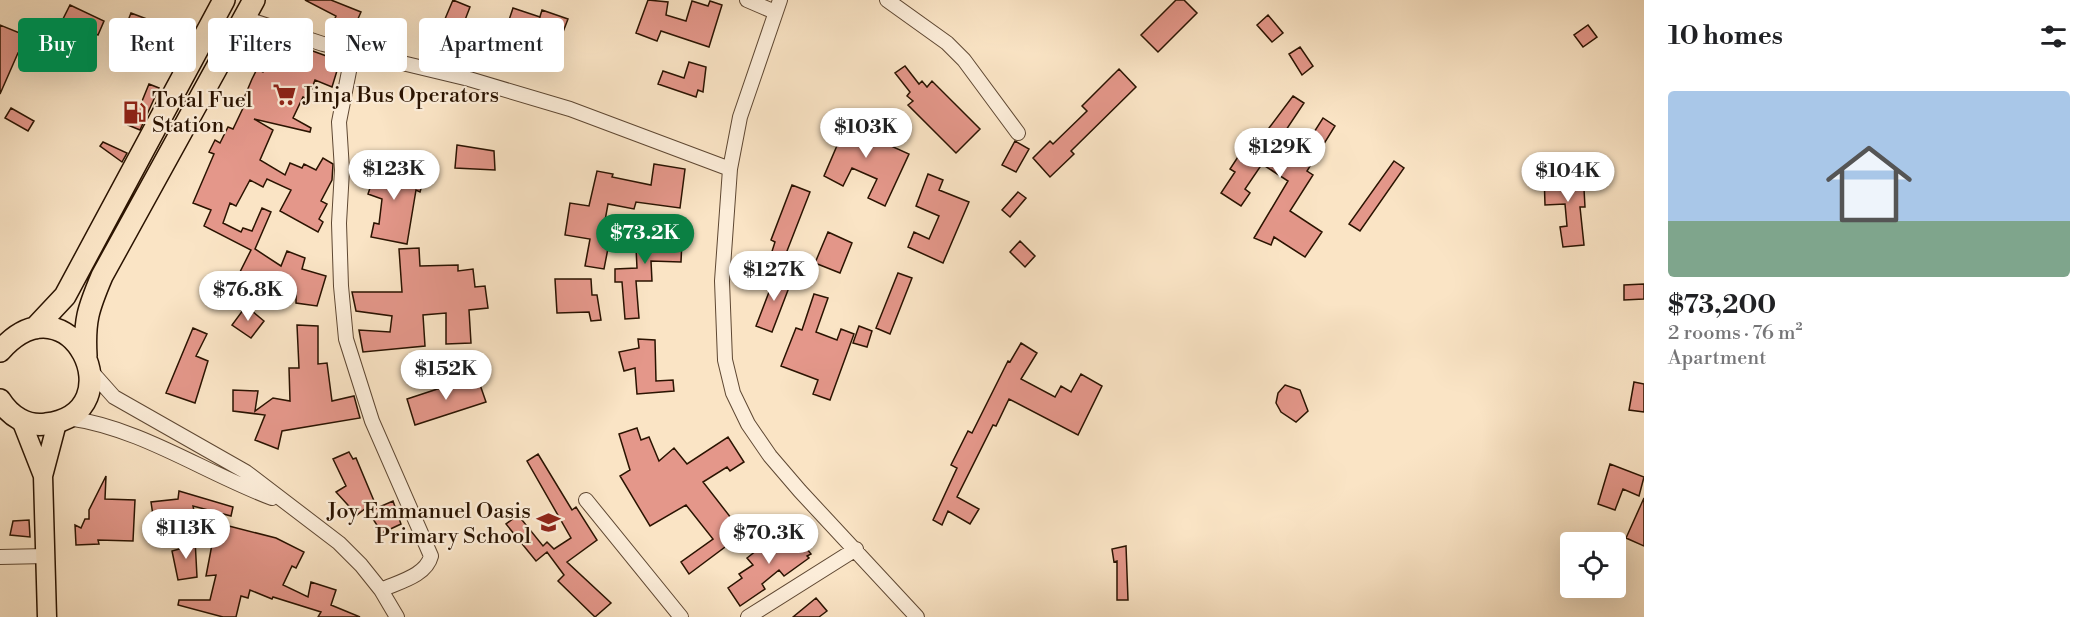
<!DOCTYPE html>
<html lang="en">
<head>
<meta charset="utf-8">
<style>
	:root { --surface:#fff; --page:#f2f2f2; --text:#202124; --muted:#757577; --accent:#0b8043 }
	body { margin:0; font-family:"Libre Bodoni",serif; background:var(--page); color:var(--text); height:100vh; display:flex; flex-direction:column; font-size:22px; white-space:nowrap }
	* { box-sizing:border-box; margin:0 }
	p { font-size:20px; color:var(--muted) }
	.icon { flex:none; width:33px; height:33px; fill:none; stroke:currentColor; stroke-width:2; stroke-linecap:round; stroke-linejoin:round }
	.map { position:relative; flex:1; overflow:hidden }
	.drawer { display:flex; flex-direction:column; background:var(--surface); width:450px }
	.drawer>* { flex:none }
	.top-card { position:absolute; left:18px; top:18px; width:570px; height:54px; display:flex; gap:12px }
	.controls { position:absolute; left:1560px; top:532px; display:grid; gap:12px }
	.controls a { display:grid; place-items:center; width:66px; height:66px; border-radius:6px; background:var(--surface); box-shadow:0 6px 24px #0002; font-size:30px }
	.price { position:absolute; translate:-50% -51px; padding:0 14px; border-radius:21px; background:#fff; color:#222; font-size:20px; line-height:39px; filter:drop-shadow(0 2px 3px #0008) }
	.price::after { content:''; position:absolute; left:50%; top:36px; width:18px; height:14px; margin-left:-9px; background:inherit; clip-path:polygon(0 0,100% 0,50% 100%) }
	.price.current { background:var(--accent); color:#fff }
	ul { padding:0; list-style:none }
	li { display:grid; align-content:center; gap:12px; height:318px; padding:0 24px }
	li span { display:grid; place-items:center; height:186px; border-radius:6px; color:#555 }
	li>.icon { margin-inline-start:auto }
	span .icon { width:108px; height:108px; fill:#fffc; stroke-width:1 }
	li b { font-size:26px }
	h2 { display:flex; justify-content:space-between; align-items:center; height:72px; padding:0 24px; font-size:26px }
	.pill { padding:0 21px; border-radius:6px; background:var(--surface); box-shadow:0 6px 24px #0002; font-size:21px; line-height:54px }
	.pill.current { background:var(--accent); color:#fff }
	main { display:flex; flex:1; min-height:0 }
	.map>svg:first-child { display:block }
	.building { fill:#e4978a; stroke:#2a1301; stroke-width:1.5 }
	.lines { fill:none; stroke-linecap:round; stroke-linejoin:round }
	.minor-casing { stroke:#5e4732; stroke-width:16 }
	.major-casing { stroke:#2a1301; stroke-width:21 }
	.highway-casing { stroke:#2a1301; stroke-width:24 }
	.minor { stroke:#fcedd9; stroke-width:14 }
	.major { stroke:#fae4c5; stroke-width:18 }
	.highway { stroke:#fae4c5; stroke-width:21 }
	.labels { text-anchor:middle; stroke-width:4.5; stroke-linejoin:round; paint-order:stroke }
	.poi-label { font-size:22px; fill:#2a1301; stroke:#fcedd9; text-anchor:start }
</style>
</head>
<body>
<main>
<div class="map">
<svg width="1644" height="617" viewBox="0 0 1644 617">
	<rect width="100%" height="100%" fill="#fae4c5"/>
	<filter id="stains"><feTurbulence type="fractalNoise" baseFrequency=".00333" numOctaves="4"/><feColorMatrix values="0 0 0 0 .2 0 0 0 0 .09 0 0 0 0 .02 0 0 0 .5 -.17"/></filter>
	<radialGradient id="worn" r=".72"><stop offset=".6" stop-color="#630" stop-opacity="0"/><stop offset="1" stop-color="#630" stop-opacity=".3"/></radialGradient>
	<path class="building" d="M305 0H331L361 12 357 21 364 24 360 33 333 23 336 16Z
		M453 0 470 7 460 33 442 26Z
		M648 0 668 2 666 15 686 21 692 1 708 6 710 1 722 5 709 47 661 31 657 41 636 33Z
		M1176 0H1184L1197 13 1158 52 1141 35Z
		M70 5 104 21 98 35 63 19Z
		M513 8 540 17 530 47 503 38Z
		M542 10 568 19 563 32 538 23Z
		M131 13 152 21 142 44 122 36Z
		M1268 15 1283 33 1272 42 1257 25Z
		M26 24 34 28 36 24 48 30 34 60 18 53 0 94V25L22 34Z
		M1588 25 1597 37 1583 47 1574 35Z
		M467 29 501 39 494 63 458 54Z
		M277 41 290 46 291 43 340 61 332 87 315 80 308 99 303 97 293 118 311 128 310 132 254 119 273 130 260 160 285 175 290 163 302 168 304 164 316 170 323 158 333 164 332 180 321 201 327 204 319 219 323 222 318 232 280 211 291 190 267 179 263 187 250 180 236 206 230 203 223 223 241 232 243 228 252 231 262 208 271 212 255 249 281 266 287 251 305 258 302 269 326 276 317 306 296 303V292L289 305 238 276 251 250 204 226 211 210 193 203 214 154 209 152 215 140 220 143 228 127 233 129 244 106 241 105 252 79 257 69 263 72Z
		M1300 47 1313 66 1302 75 1289 54Z
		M689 62 706 67 703 92 698 90 696 97 658 84 663 71 684 78Z
		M905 66 919 84 922 81 927 87 932 81 980 129 956 153 908 105 913 101 907 96 910 92 895 73Z
		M1119 69 1136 87 1071 151 1074 154 1050 177 1033 158 1050 141 1053 144 1087 111 1082 106Z
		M149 84 159 88 140 130 128 125 138 105 140 106Z
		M1293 96 1304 103 1276 145 1297 159 1323 118 1335 126 1307 171 1313 175 1290 211 1322 232 1305 257 1274 237 1271 245 1254 238 1288 181 1262 164 1245 189 1250 193 1241 206 1221 193 1235 172 1230 169 1255 131 1263 136Z
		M11 108 34 121 28 131 5 118Z
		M851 113 872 123 867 135 909 154 885 206 868 198 877 179 852 168 843 186 824 176Z
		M1015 141 1029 149 1016 172 1002 165Z
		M103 142 127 153 122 162 100 146Z
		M457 145 494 151 495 170 455 168Z
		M380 158 406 167 403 176 423 182 420 192 416 190 407 244 371 237 374 223 379 224 382 199 368 194Z
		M1394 161 1404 168 1360 231 1349 224Z
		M654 164 685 169 680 208 636 202 634 209 608 204 602 237 610 238 604 269 585 266 590 239 565 235 570 203 589 206 597 171 613 174 612 177 651 185Z
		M1583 171 1585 207H1580L1584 245 1563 247 1560 227 1567 226 1565 204 1545 205 1544 173Z
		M928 174 943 180 939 190 969 202 943 263 908 247 914 232 929 239 939 216 916 206Z
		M792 185 810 192 787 251 790 252 785 269 768 264 775 242 771 240Z
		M1018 192 1026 198 1010 217 1002 210Z
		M653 226 654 239 682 240 681 262 651 261 652 281H636L639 318 625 319 622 282H615V269L637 268 635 227Z
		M828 232 852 243 840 273 815 263Z
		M1020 241 1035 256 1025 267 1010 252Z
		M419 248 420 266 458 265V271L473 269 475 287 485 286 488 308 469 310 471 343 446 344V313L423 315 425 346 363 352 359 330 390 332 392 316 356 311 352 292H402L399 249Z
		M777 271 793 277 772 332 756 326Z
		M898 273 912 278 890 334 876 328Z
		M555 279H591L592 295H597L601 320 591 321 589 312 557 313Z
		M1644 284V299L1624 300V285Z
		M814 294 828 298 816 332 837 340 841 329 854 334 830 400 813 394 818 380 781 366 796 328 802 330Z
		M246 306 264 321 251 338 232 325Z
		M297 325 318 326V364L327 363 332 401 354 396 360 418 282 431 278 449 255 440 265 415 233 411V390L258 391 255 411 273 398 290 401 289 368H299Z
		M859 326 872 331 867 347 853 343Z
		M193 328 207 334 196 356 208 361 195 403 166 393Z
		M638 339 655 340 656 381 673 380 674 391 637 394 635 368 624 371 619 352 639 348Z
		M1021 343 1037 353 1021 379 1055 397 1061 386 1071 392 1081 374 1102 386 1078 435 1009 399 996 426 993 425 957 497 979 509 970 524 948 511 942 525 933 520 957 468 951 465 968 431 972 433 1008 361 1010 362Z
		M477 376 486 402 415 425 407 399Z
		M1634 382 1644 384V412L1629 410Z
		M1285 385 1300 390 1308 411 1296 422 1281 412 1276 403 1278 393Z
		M637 428 641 440 649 437 659 461 674 448 687 464 728 437 744 462 730 471 727 467 703 482 735 523 726 530 737 538 689 574 681 562 713 539 686 505 650 526 620 476 630 470 619 434Z
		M349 452 353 459 356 458 377 508 393 501 401 524 382 533 366 508 357 515 336 492 346 486 333 459Z
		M538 454 572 510 576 507 597 540 567 562 611 603 595 617 558 581 564 575 547 552 536 561 506 524 518 515 543 546 547 542 554 549 571 538 527 461Z
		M1610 464 1644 477 1639 496 1623 489 1615 510 1598 504Z
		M106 476 105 499 135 500 133 541 98 540 99 544 76 545 75 525 81 528 85 519H89V510Z
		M179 491 233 507 231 516 193 506 195 516 154 522 151 502 178 499Z
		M1644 498V546L1626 538Z
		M29 520 30 537 10 535 13 521Z
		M225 525 276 538 304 552 296 568 292 566 283 585 308 597 311 582 336 590 331 605 360 617H318L321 612 273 597 272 599 250 590 248 598 241 596 236 617H223L178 605 179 600H210L216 575 206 576 214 534 222 536Z
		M785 528 795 540 798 538 811 554 807 556 809 558 784 576 779 570 762 584 765 589 740 606 728 588 742 578 739 574 753 565 747 558Z
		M195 539 197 577 178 580 172 551 183 548 182 541Z
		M1126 546 1128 600H1117V561L1114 562 1112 549Z
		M816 598 827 611 819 617H793Z"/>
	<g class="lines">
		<defs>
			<path id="minor" d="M747 0 775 12
				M780 0 740 117 730 169 722 281 725 360 733 393 748 424 770 456 800 491 917 617
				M887 0 947 43 964 60 1018 133
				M244 18 323 44 469 79 570 109 730 169
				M353 51 339 122 342 170 339 223 341 286 346 339 372 421 431 556C426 576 398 582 381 590
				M90 370 114 397 246 472 339 543 361 565 381 590 397 617
				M68 418C141 428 203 472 272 498
				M586 500 681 617
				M0 557 46 556
				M748 617 856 549"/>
			<path id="major" d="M21 420 43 476
				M47 617 43 476 57 423"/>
			<path id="highway" d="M35 328 65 296 224 0
				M0 351C70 272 137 413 46 424 27 427 10 416 0 400
				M86 356C84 321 88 309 102 276L254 0"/>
		</defs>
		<use href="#minor" class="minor-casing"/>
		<use href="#major" class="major-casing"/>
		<use href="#highway" class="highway-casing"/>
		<use href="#minor" class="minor"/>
		<use href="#major" class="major"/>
		<use href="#highway" class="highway"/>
	</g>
	<defs>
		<symbol id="supermarket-bare" viewBox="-9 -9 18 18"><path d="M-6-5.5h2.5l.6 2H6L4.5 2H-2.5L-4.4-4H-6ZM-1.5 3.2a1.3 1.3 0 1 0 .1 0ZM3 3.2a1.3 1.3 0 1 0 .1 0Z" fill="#8f2418" stroke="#fcedd9" stroke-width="2.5" paint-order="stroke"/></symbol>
		<symbol id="fuel-bare" viewBox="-9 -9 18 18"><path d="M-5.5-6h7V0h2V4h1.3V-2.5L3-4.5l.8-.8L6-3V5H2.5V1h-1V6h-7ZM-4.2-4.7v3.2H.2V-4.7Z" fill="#8f2418" stroke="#fcedd9" stroke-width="2.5" paint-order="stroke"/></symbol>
		<symbol id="school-bare" viewBox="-9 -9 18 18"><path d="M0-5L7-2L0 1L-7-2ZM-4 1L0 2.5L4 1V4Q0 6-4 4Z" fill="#8f2418" stroke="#fcedd9" stroke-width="2.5" paint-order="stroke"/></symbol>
	</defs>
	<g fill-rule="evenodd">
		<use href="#supermarket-bare" x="268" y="78" width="33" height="33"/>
		<use href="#fuel-bare" x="118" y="96" width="33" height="33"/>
		<use href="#school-bare" x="532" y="506" width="33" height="33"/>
	</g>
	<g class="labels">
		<g class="poi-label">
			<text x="303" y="102">Jinja Bus Operators</text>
			<text x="152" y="107">Total Fuel<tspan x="152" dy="25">Station</tspan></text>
			<text x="531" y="518" text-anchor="end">Joy Emmanuel Oasis<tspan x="531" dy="25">Primary School</tspan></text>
		</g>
	</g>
	<rect width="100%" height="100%" filter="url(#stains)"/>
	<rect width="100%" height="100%" fill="url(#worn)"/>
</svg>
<div class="controls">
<a><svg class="icon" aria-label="locate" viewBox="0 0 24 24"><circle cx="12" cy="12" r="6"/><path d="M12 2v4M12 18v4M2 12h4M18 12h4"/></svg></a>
</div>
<b class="price" style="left:866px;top:159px">$103K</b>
<b class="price" style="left:1280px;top:179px">$129K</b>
<b class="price" style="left:394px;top:201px">$123K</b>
<b class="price" style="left:1568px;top:203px">$104K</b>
<b class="price current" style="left:645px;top:265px">$73.2K</b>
<b class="price" style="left:774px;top:302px">$127K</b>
<b class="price" style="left:248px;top:322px">$76.8K</b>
<b class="price" style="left:446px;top:401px">$152K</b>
<b class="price" style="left:186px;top:560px">$113K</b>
<b class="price" style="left:769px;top:565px">$70.3K</b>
<div class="top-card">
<a class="pill current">Buy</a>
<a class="pill">Rent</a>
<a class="pill">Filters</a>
<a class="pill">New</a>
<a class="pill">Apartment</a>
</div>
</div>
<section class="drawer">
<h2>10 homes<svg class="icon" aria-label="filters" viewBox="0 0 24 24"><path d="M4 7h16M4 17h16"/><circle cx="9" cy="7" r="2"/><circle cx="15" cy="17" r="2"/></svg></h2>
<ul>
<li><span style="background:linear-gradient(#a9c7e8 70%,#7fa58c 0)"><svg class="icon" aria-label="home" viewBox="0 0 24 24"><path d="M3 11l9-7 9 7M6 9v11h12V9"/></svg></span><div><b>$73,200</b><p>2 rooms · 76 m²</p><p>Apartment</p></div></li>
</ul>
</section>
</main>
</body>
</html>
